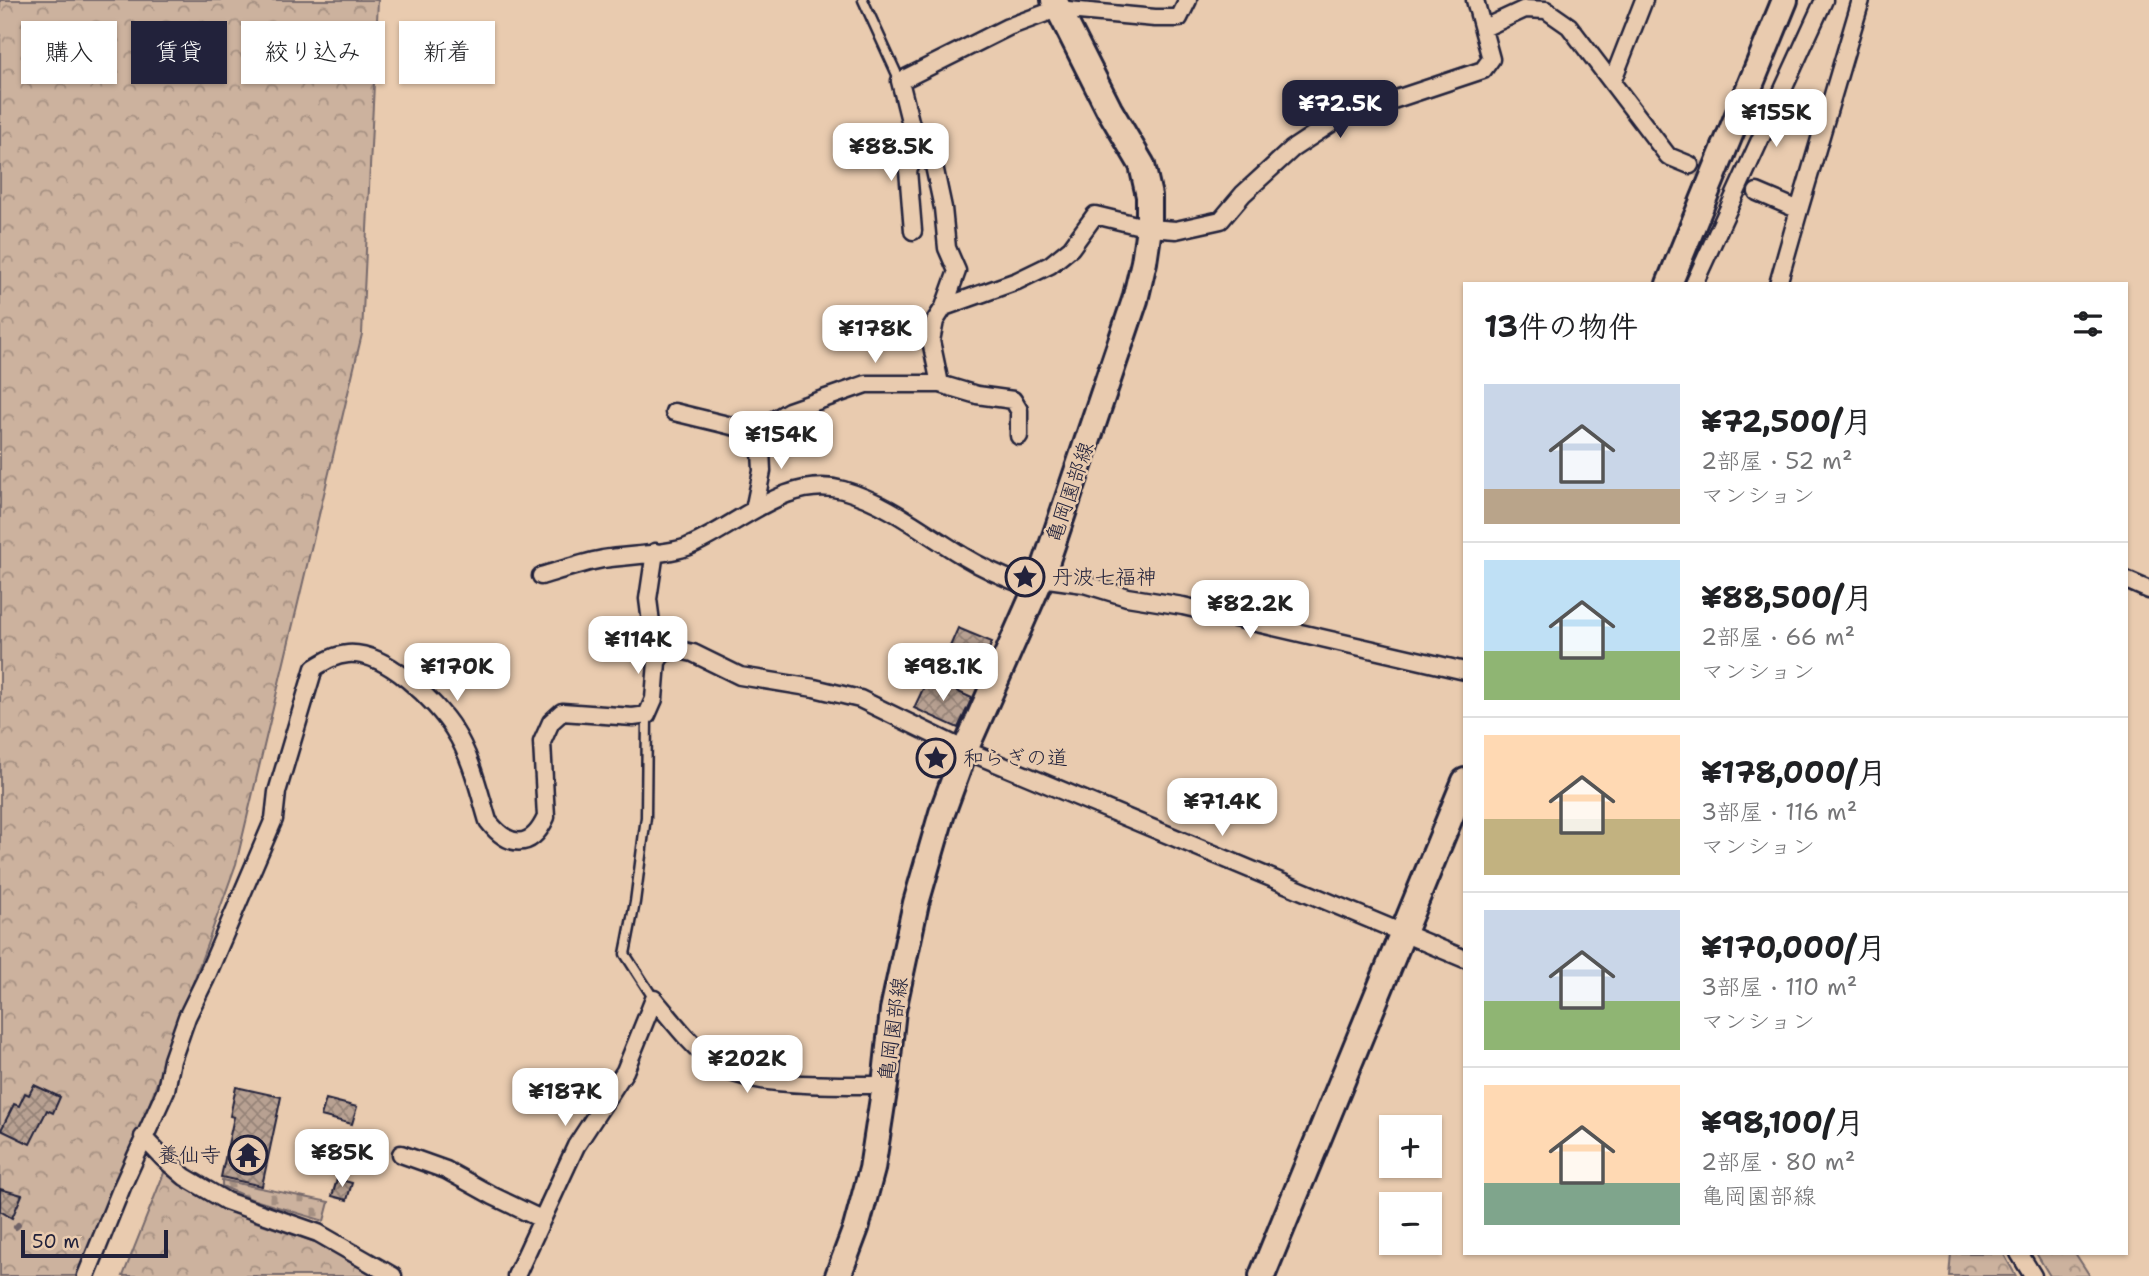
<!DOCTYPE html>
<html lang="ja">
<head>
<meta charset="utf-8">
<style>
	:root { --surface:#fff; --page:#f6f6f6; --text:#202124; --muted:#757577; --line:#e0e0e0; --accent:#22223b }
	body { margin:0; font-family:"Shantell Sans","Klee One",sans-serif; background:var(--page); color:var(--text); height:100vh; display:flex; flex-direction:column; font-size:26px; white-space:nowrap }
	* { box-sizing:border-box; margin:0 }
	p { font-size:23px; color:var(--muted) }
	.icon { flex:none; width:38px; height:38px; fill:none; stroke:currentColor; stroke-width:2; stroke-linecap:round; stroke-linejoin:round }
	.map { position:relative; flex:1; overflow:hidden }
	.details { position:absolute; left:1463px; top:282px; width:665px; height:973px; display:flex; flex-direction:column; background:var(--surface); border-radius:0px; box-shadow:0 2px 5px #0004 }
	.details>* { flex:none }
	.banner { position:absolute; left:21px; top:21px; width:665px; height:63px; display:flex; gap:14px }
	.tools { position:absolute; left:1379px; top:1115px; display:grid; gap:14px }
	.tools a { display:grid; place-items:center; width:63px; height:63px; border-radius:0px; background:var(--surface); box-shadow:0 2px 5px #0004; font-size:35px }
	.scale { position:absolute; left:21px; bottom:18px; width:147px; box-sizing:border-box; padding-left:7px; border:4px solid #22223b; border-top:0; font-size:19px; line-height:24px; white-space:nowrap; color:#22223b; -webkit-text-stroke:5px #e9cbaf; paint-order:stroke }
	.price { position:absolute; translate:-50% -60px; padding:0 16px; border-radius:14px; background:#fff; color:#222; font-size:23px; line-height:46px; filter:drop-shadow(0 2px 4px #0008) }
	.price::after { content:''; position:absolute; left:50%; top:42px; width:21px; height:16px; margin-left:-10px; background:inherit; clip-path:polygon(0 0,100% 0,50% 100%) }
	.price.selected { background:var(--accent); color:#fff }
	ul { padding:0; list-style:none }
	li { display:flex; align-items:center; gap:21px; height:175px; padding:0 21px }
	li+li { border-top:2px solid var(--line) }
	li span { display:grid; place-items:center; flex:none; width:196px; height:140px; border-radius:0px; color:#555 }
	li>.icon { margin-inline-start:auto }
	span .icon { width:84px; height:84px; fill:#fffc; stroke-width:1 }
	li b { font-size:30px }
	h2 { display:flex; justify-content:space-between; align-items:center; height:84px; padding:0 21px; font-size:30px }
	.tag { padding:0 24px; border-radius:0px; background:var(--surface); box-shadow:0 2px 5px #0004; font-size:24px; line-height:63px }
	.tag.selected { background:var(--accent); color:#fff }
	.map>svg:first-child { display:block }
	.forest { fill:url(#forest-crowns); stroke:#776a6c; stroke-width:2 }
	.cemetery { fill:url(#cemetery-stones); stroke:#776a6c; stroke-width:2 }
	.lines { fill:none; stroke-linecap:round; stroke-linejoin:round }
	.stream { stroke:#6f6367; stroke-width:6 }
	.building { fill:url(#building-cross-hatch); stroke:#22223b; stroke-width:2 }
	.street-tunnel { stroke:#c1a998; stroke-width:16; stroke-dasharray:16 8; stroke-linecap:butt }
	.lane-casing { stroke:#22223b; stroke-width:13 }
	.street-casing { stroke:#22223b; stroke-width:21 }
	.primary-casing { stroke:#22223b; stroke-width:30 }
	.lane { stroke:#e9cbaf; stroke-width:8 }
	.street { stroke:#e9cbaf; stroke-width:16 }
	.primary { stroke:#e9cbaf; stroke-width:24 }
	.labels { text-anchor:middle; stroke-width:5; stroke-linejoin:round; paint-order:stroke }
	.street-label { font-size:21px; fill:#22223b; stroke:#e9cbaf }
	.poi-label { font-size:21px; fill:#22223b; stroke:#e9cbaf; text-anchor:start }
</style>
</head>
<body>
<div class="map">
<svg width="2149" height="1276" viewBox="0 0 2149 1276">
	<defs>
		<pattern id="forest-crowns" width="20" height="18" patternUnits="userSpaceOnUse" patternTransform="scale(1.75)"><rect width="20" height="18" fill="#ccb29e"/><path d="M2 6a3 3 0 1 1 6 0M12 15a3 3 0 1 1 6 0" fill="none" stroke="#a59082"/></pattern>
		<pattern id="cemetery-stones" width="16" height="16" patternUnits="userSpaceOnUse" patternTransform="scale(1.75)"><rect width="16" height="16" fill="#ccb29e"/><path d="M2 7V4a2 2 0 0 1 4 0v3zM10 15v-3a2 2 0 0 1 4 0v3z" fill="#a59082"/></pattern>
		<pattern id="building-cross-hatch" width="8" height="8" patternUnits="userSpaceOnUse" patternTransform="scale(1.75)"><rect width="8" height="8" fill="#b8a192"/><path d="M0 0l8 8M0 8l8-8" fill="none" stroke="#958378"/></pattern>
	</defs>
	<rect width="100%" height="100%" fill="#e9cbaf"/>
	<filter id="ink" filterUnits="userSpaceOnUse"><feTurbulence type="fractalNoise" baseFrequency=".0143" numOctaves="2"/><feDisplacementMap in="SourceGraphic" scale="14" xChannelSelector="R" yChannelSelector="G"/><feConvolveMatrix kernelMatrix="1 2 1 2 8 2 1 2 1" color-interpolation-filters="sRGB"/></filter>
	<g filter="url(#ink)">
		<path class="forest" d="M0 0H378L362 334 236 864 141 1127 81 1276H0Z
			M166 1168 198 1194 253 1221 324 1245 377 1276H123Z
			M1951 1253H2003L2016 1276H1949Z
			M2036 1253H2075L2090 1276H2050Z"/>
		<path class="cemetery" d="M222 1180 329 1202 324 1221 251 1199 222 1186Z"/>
		<g class="lines">
			<path class="stream" d="M16 1227 18 1225"/>
		</g>
		<path class="building" d="M958 628 992 642 982 666 948 651Z
			M928 678 972 698 958 728 914 708Z
			M34 1085 60 1097 53 1113 47 1110 30 1144 1 1130 14 1104 19 1106 25 1093 29 1095Z
			M236 1087 281 1097 262 1186 221 1177 234 1117 230 1116Z
			M326 1099 357 1107 352 1124 321 1116Z
			M337 1179 352 1183 347 1200 332 1196Z
			M0 1189 22 1195 12 1218 0 1211Z"/>
		<g class="lines">
			<path class="street-tunnel" d="M1690 165 1757 192"/>
			<defs>
				<path id="lane" d="M863 0 900 81
					M647 715 646 817 635 902 625 954 654 999"/>
				<path id="street" d="M1484 28 1525 9 1546 10 1569 26 1668 156 1690 165
					M1612 82 1644 0
					M1757 192 1799 210 1778 284
					M1799 210 1861 0
					M913 231 908 170 921 148
					M1694 284 1824 0
					M944 307 957 271 947 248 943 208 933 161 915 141 900 81 1008 27 1057 9 1155 18H1179L1188 0
					M940 384 931 341 935 321 944 307 1017 281 1050 265 1071 248 1095 215 1149 228 1176 230 1221 220 1243 194 1292 149 1339 118 1483 70 1491 59 1475 0
					M674 412 736 427 760 428 789 411 866 384H940L977 395 1013 400 1019 410V436
					M754 510 762 471 760 428
					M655 552 648 599 654 646 662 654
					M541 576C561 570 582 563 603 559 627 555 665 555 687 547 735 528 787 474 843 490 888 503 923 532 963 556 986 570 1010 580 1035 589
					M1041 578 1084 584 1127 597 1183 606 1465 671
					M2126 580 2149 590
					M143 1137 163 1158 185 1177 226 1201 318 1233 393 1276
					M401 1154 446 1170 493 1196 541 1219
					M2019 1253 2033 1276
					M86 1276 122 1187 166 1090 172 1060 187 1017 205 980 274 819 277 792 314 668C325 661 335 655 348 654 385 651 436 701 454 730 471 756 479 791 488 821 508 847 531 851 546 817L542 742 551 722 562 712 633 717 647 715 654 699 657 662 662 654 675 649 693 653 740 676 814 688 860 699 965 750 1465 959
					M516 1276 576 1146 625 1071 654 999C673 1021 691 1046 714 1063 752 1090 839 1084 885 1085"/>
				<path id="primary" d="M1669 284 1785 0
					M838 1276 856 1228 872 1169 885 1085 893 1010 916 903 942 813 965 750 1041 578 1135 300 1144 262 1149 228V196L1142 165 1109 109 1054 0
					M1262 1276 1465 781"/>
			</defs>
			<use href="#lane" class="lane-casing"/>
			<use href="#street" class="street-casing"/>
			<use href="#primary" class="primary-casing"/>
			<use href="#lane" class="lane"/>
			<use href="#street" class="street"/>
			<use href="#primary" class="primary"/>
		</g>
	</g>
	<defs>
		<symbol id="sight-ring" viewBox="-11 -11 22 22"><circle r="9.5" fill="#e9cbaf" stroke="#22223b" stroke-width="1.5"/><path d="M0-6L1.8-2.2L6-1.7L2.9 1.2L3.7 5.4L0 3.3L-3.7 5.4L-2.9 1.2L-6-1.7L-1.8-2.2Z" fill="#22223b"/></symbol>
		<symbol id="temple-ring" viewBox="-11 -11 22 22"><circle r="9.5" fill="#e9cbaf" stroke="#22223b" stroke-width="1.5"/><path d="M0-6L5-2H3V0L6.5 2.5H4V6H1.5V3h-3V6H-4V2.5H-6.5L-3 0V-2H-5Z" fill="#22223b"/></symbol>
	</defs>
	<g fill-rule="evenodd">
		<use href="#sight-ring" x="1003" y="555" width="44" height="44"/>
		<use href="#sight-ring" x="914" y="736" width="44" height="44"/>
		<use href="#temple-ring" x="226" y="1133" width="44" height="44"/>
	</g>
	<g class="labels">
		<g class="street-label">
			<text transform="translate(1070 492) rotate(-71)" y="7">亀岡園部線</text>
			<text transform="translate(893 1029) rotate(-82)" y="7">亀岡園部線</text>
		</g>
		<g class="poi-label">
			<text x="1052" y="584">丹波七福神</text>
			<text x="963" y="765">和らぎの道</text>
			<text x="221" y="1162" text-anchor="end">養仙寺</text>
		</g>
	</g>
</svg>
<div class="tools">
<a>+</a>
<a>−</a>
</div>
<div class="scale">50 m</div>
<b class="price selected" style="left:1340px;top:140px">¥72.5K</b>
<b class="price" style="left:1776px;top:149px">¥155K</b>
<b class="price" style="left:891px;top:183px">¥88.5K</b>
<b class="price" style="left:875px;top:365px">¥178K</b>
<b class="price" style="left:781px;top:471px">¥154K</b>
<b class="price" style="left:1250px;top:640px">¥82.2K</b>
<b class="price" style="left:638px;top:676px">¥114K</b>
<b class="price" style="left:457px;top:703px">¥170K</b>
<b class="price" style="left:943px;top:703px">¥98.1K</b>
<b class="price" style="left:1222px;top:838px">¥71.4K</b>
<b class="price" style="left:747px;top:1095px">¥202K</b>
<b class="price" style="left:565px;top:1128px">¥187K</b>
<b class="price" style="left:342px;top:1189px">¥85K</b>
<div class="banner">
<a class="tag">購入</a>
<a class="tag selected">賃貸</a>
<a class="tag">絞り込み</a>
<a class="tag">新着</a>
</div>
<section class="details">
<h2>13件の物件<svg class="icon" aria-label="filters" viewBox="0 0 24 24"><path d="M4 7h16M4 17h16"/><circle cx="9" cy="7" r="2"/><circle cx="15" cy="17" r="2"/></svg></h2>
<ul>
<li><span style="background:linear-gradient(#c9d6e8 75%,#b9a48a 0)"><svg class="icon" aria-label="home" viewBox="0 0 24 24"><path d="M3 11l9-7 9 7M6 9v11h12V9"/></svg></span><div><b>¥72,500/月</b><p>2部屋 · 52 m²</p><p>マンション</p></div></li>
<li><span style="background:linear-gradient(#bfe0f5 65%,#8fb573 0)"><svg class="icon" aria-label="home" viewBox="0 0 24 24"><path d="M3 11l9-7 9 7M6 9v11h12V9"/></svg></span><div><b>¥88,500/月</b><p>2部屋 · 66 m²</p><p>マンション</p></div></li>
<li><span style="background:linear-gradient(#ffd9b3 60%,#c2b280 0)"><svg class="icon" aria-label="home" viewBox="0 0 24 24"><path d="M3 11l9-7 9 7M6 9v11h12V9"/></svg></span><div><b>¥178,000/月</b><p>3部屋 · 116 m²</p><p>マンション</p></div></li>
<li><span style="background:linear-gradient(#c9d6e8 65%,#8fb573 0)"><svg class="icon" aria-label="home" viewBox="0 0 24 24"><path d="M3 11l9-7 9 7M6 9v11h12V9"/></svg></span><div><b>¥170,000/月</b><p>3部屋 · 110 m²</p><p>マンション</p></div></li>
<li><span style="background:linear-gradient(#ffd9b3 70%,#7fa58c 0)"><svg class="icon" aria-label="home" viewBox="0 0 24 24"><path d="M3 11l9-7 9 7M6 9v11h12V9"/></svg></span><div><b>¥98,100/月</b><p>2部屋 · 80 m²</p><p>亀岡園部線</p></div></li>
</ul>
</section>
</div>
</body>
</html>
